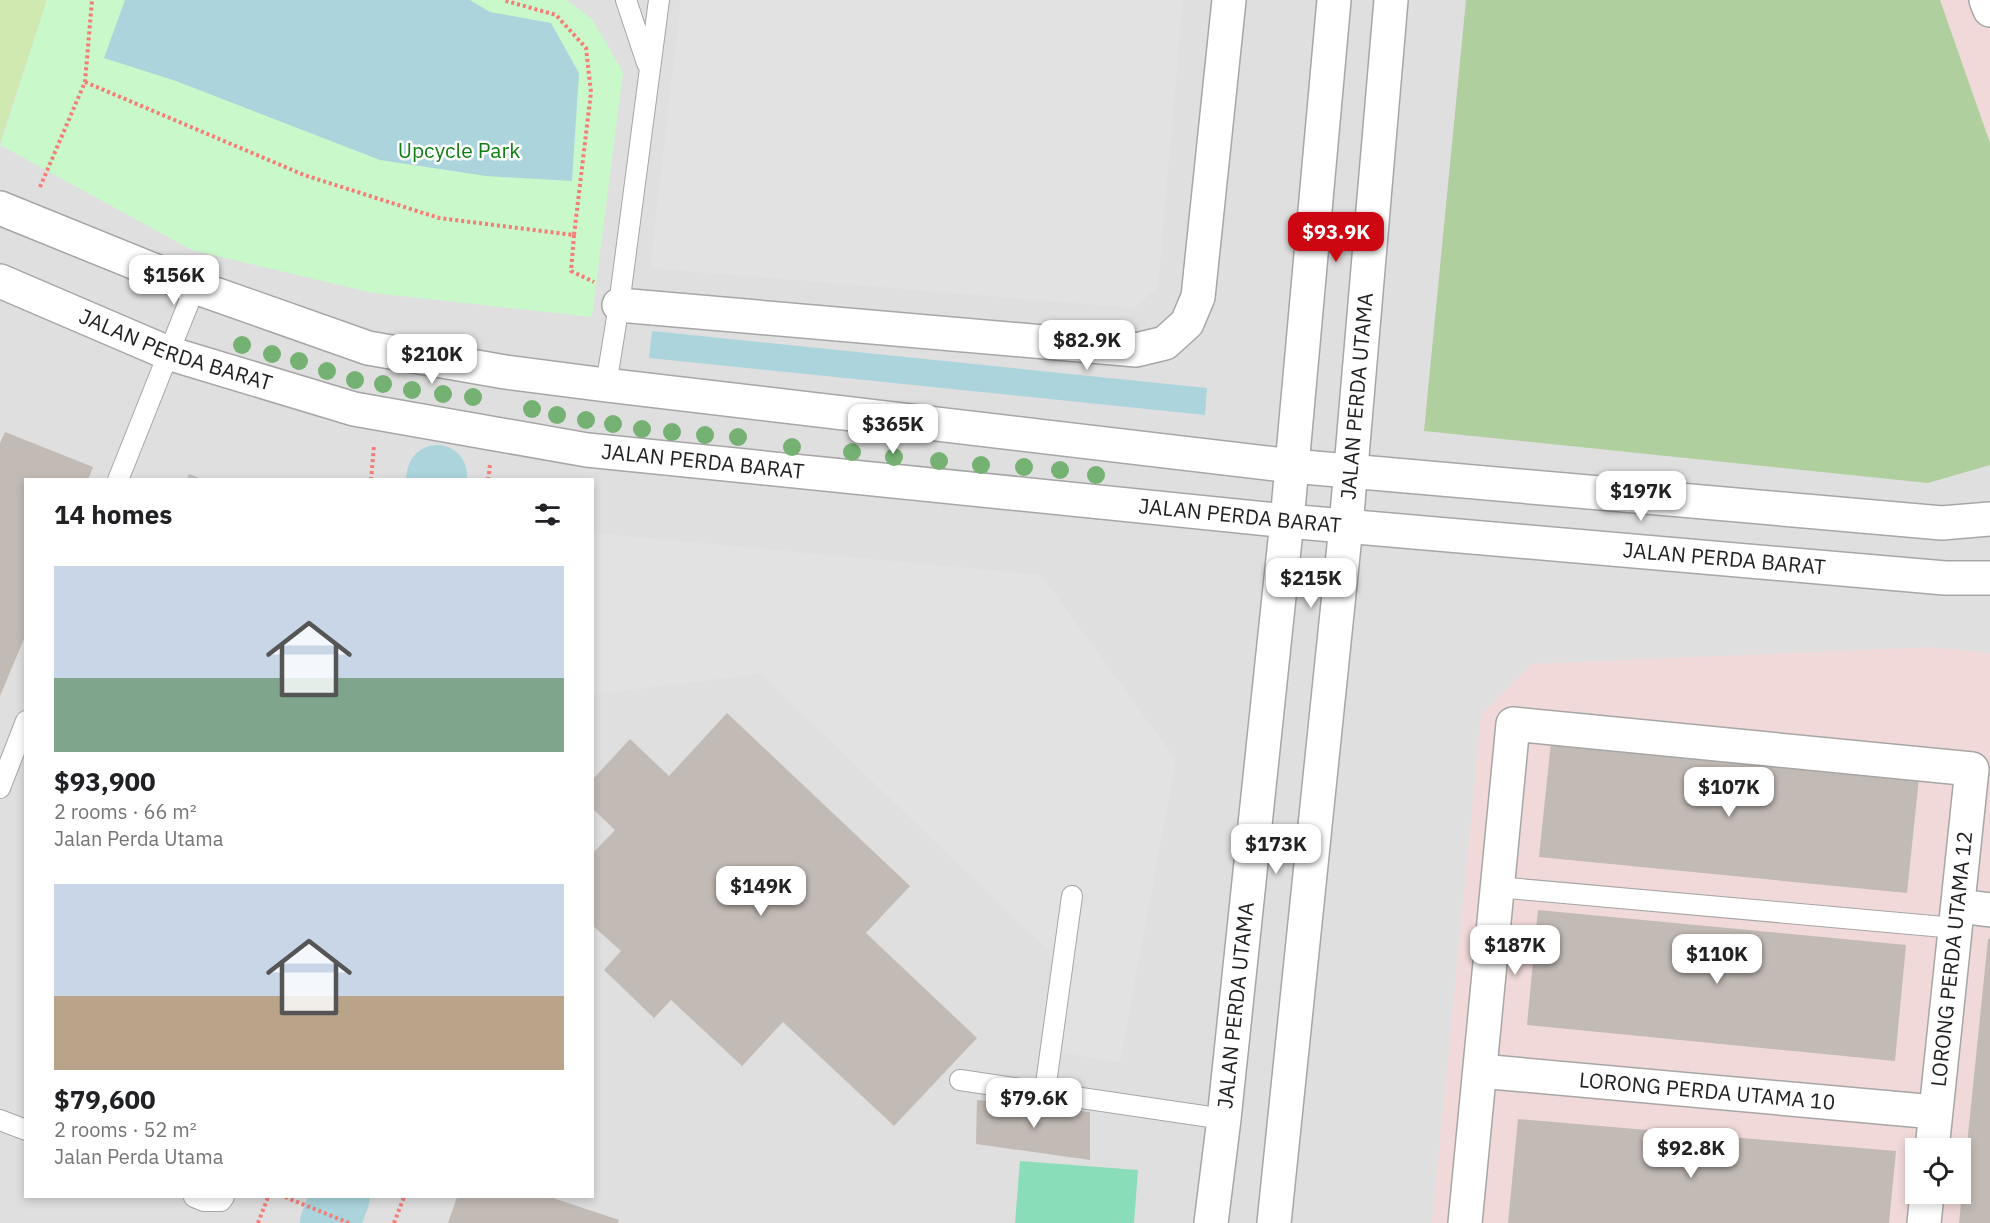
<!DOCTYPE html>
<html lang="en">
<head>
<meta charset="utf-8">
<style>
	:root { --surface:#fff; --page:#f2f2f2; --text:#202124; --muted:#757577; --accent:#cd0711 }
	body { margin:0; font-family:"IBM Plex Sans",sans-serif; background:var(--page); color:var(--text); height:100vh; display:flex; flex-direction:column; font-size:22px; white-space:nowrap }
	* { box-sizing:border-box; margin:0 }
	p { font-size:20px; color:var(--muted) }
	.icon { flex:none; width:33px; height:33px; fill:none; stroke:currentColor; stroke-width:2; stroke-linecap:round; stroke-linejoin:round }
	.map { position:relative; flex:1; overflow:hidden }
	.details { position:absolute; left:24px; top:478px; width:570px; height:720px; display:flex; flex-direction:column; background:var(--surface); border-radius:0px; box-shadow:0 3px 9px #0003 }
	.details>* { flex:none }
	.buttons { position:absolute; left:1905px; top:1138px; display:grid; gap:12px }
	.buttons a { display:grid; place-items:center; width:66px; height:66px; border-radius:0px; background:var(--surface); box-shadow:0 3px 9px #0003; font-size:30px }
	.price { position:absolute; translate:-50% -51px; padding:0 14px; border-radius:12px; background:#fff; color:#222; font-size:20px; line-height:39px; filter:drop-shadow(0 2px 3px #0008) }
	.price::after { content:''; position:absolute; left:50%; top:36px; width:18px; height:14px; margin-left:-9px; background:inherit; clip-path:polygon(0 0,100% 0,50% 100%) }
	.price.current { background:var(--accent); color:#fff }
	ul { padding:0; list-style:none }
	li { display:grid; align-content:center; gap:12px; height:318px; padding:0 30px }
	li span { display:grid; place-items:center; height:186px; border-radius:0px; color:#555 }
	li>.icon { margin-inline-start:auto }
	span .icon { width:108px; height:108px; fill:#fffc; stroke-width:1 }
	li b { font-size:26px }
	h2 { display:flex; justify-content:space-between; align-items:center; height:72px; padding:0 30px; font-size:26px }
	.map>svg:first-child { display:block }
	.residential { fill:#e0dfdf; fill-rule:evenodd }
	.commercial { fill:#f1d9d9; fill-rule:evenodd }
	.grass { fill:#cfe9b1 }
	.forest { fill:#b0cf9f }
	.park { fill:#c9f8ca }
	.pitch { fill:#8addb9 }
	.parking { fill:#e2e2e2 }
	.water { fill:#abd4dd }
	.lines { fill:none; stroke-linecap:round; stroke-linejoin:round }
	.river { stroke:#abd4dd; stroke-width:60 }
	.building { fill:#c2bab5 }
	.service-casing { stroke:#a6a6a6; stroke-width:22 }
	.minor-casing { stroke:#a6a6a6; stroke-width:36 }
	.tertiary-casing { stroke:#a6a6a6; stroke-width:36 }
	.path { stroke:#f67c75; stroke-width:4; stroke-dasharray:3 3; stroke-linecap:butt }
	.service { stroke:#fff; stroke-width:20 }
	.minor { stroke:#fff; stroke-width:33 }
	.tertiary { stroke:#fff; stroke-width:33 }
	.tree { fill:#75b173 }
	.labels { text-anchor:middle; stroke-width:5; stroke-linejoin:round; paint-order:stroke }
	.park-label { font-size:21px; fill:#107f13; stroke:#fff }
	.street-label { font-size:21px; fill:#222; stroke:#fff }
</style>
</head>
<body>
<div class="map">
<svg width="1990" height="1223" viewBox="0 0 1990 1223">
	<rect width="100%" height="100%" fill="#f1eee9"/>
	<path class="residential" d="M0 0H1990V1223H0ZM26 480H592V1197H26ZM1916 1149H1960V1194H1916Z"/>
	<path class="commercial" d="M1940 0H1990V143Z
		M1930 647 1990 653V1223H1432L1481 715 1532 664ZM1916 1149H1960V1194H1916Z"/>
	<path class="grass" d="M0 0H47L0 142Z"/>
	<path class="forest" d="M1466 0H1940L1990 143V465L1928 483 1424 431Z"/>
	<path class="park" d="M47 0H566L592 19 623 72 592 317 373 293 192 250 0 145Z"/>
	<path class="pitch" d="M1020 1161 1138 1170 1134 1223H1015Z"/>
	<path class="parking" d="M681 0H1183L1158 286 1135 308 650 268Z
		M593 533 1041 575 1176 760 1120 1062 1048 1051 1058 960 761 674 595 694 593 696Z"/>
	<path class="water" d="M125 0H470L490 12 551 23 579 73 572 181 486 176 380 160 176 81 104 58Z
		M652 331 1207 388 1205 415 649 358Z"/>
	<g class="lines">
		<path class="river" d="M436 480 437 475
			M330 1223 340 1197"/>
	</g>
	<path class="building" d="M5 432 93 467 88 480H26V634L0 696V443Z
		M189 474 204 480H186Z
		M727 713 910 886 866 933 977 1038 894 1126 783 1022 742 1066 671 1000 654 1018 604 970 621 951 592 925V854L615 830 592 808V780L630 739 669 776Z
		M1551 742 1919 778 1907 893 1539 857Z
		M1538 910 1906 945 1895 1061 1527 1025Z
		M1988 939H1990V1223H1959Z
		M977 1100 1090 1112V1160L976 1144Z
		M1518 1119 1896 1151 1889 1223H1508Z
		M457 1197H550L619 1220 618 1223H448Z"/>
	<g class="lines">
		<defs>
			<path id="service" d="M626 0 647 63
				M606 385 619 305 659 0
				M118 480 195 287
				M0 788 26 721
				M1497 887 1955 928
				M960 1080 1224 1119
				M1045 1091 1072 896
				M0 1120 26 1130
				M194 1197 204 1201H221L224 1197"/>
			<g id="minor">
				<path d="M1986 0 1990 10"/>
				<path d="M619 305 1136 350 1165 343 1187 323 1198 297 1229 0"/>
				<path d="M1958 906 1990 910"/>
				<path id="s1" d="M1480 1071 1935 1112"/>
				<path d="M1465 1223 1513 724 1972 769 1932 1149"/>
				<path d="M1924 1223 1927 1194"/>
			</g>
			<g id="tertiary">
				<path d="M0 208 195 287 368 348 505 372 606 385 1292 466 1942 523 1990 519"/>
				<path id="s2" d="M0 281 168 353 354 409 587 450 1287 521 1945 578H1990"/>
				<path id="s3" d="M1211 1223 1224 1119 1287 521 1334 0"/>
				<path id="s4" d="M1274 1223 1346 526 1391 0"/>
			</g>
		</defs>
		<use href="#service" class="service-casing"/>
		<use href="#minor" class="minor-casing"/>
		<use href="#tertiary" class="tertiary-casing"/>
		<path class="path" d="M85 82 304 175 439 218 574 235 591 92 586 48 556 15 503 0
			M40 187 85 82 92 0
			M574 235 571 271 594 282
			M371 480 374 445
			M488 480 490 465
			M285 1197 349 1223
			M258 1223 268 1197
			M394 1223 404 1197"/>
		<use href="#service" class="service"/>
		<use href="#minor" class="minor"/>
		<use href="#tertiary" class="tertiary"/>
	</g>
	<g class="tree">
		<circle cx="242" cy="345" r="9"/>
		<circle cx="272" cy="354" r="9"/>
		<circle cx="299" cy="361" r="9"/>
		<circle cx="327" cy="371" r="9"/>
		<circle cx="355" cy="380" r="9"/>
		<circle cx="383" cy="384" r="9"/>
		<circle cx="412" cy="390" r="9"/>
		<circle cx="443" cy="394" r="9"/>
		<circle cx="473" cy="397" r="9"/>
		<circle cx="532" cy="409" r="9"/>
		<circle cx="557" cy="415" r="9"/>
		<circle cx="586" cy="420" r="9"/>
		<circle cx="613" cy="424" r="9"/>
		<circle cx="642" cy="429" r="9"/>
		<circle cx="672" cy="432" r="9"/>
		<circle cx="705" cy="435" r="9"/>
		<circle cx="738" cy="437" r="9"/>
		<circle cx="792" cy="447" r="9"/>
		<circle cx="852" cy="452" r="9"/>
		<circle cx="894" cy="457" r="9"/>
		<circle cx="939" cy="461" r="9"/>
		<circle cx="981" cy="465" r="9"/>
		<circle cx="1024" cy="467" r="9"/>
		<circle cx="1060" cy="470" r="9"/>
		<circle cx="1096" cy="475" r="9"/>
	</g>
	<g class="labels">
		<g class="park-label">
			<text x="459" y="158">Upcycle Park</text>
		</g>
		<g class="street-label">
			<text dy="7" stroke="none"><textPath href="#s2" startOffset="189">JALAN PERDA BARAT</textPath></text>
			<text dy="7" stroke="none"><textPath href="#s4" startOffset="831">JALAN PERDA UTAMA</textPath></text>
			<text dy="7" stroke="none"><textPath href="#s2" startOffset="730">JALAN PERDA BARAT</textPath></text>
			<text dy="7" stroke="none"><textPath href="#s2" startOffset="1270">JALAN PERDA BARAT</textPath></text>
			<text dy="7" stroke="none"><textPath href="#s2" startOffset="1756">JALAN PERDA BARAT</textPath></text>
			<text transform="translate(1952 959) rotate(-84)" y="7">LORONG PERDA UTAMA 12</text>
			<text dy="7" stroke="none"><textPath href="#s3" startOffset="219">JALAN PERDA UTAMA</textPath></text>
			<text dy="7" stroke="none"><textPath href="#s1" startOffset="228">LORONG PERDA UTAMA 10</textPath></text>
		</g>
	</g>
</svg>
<div class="buttons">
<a><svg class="icon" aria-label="locate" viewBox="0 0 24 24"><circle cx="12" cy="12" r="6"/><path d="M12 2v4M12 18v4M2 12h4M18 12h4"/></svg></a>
</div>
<b class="price current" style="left:1336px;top:263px">$93.9K</b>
<b class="price" style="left:174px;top:306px">$156K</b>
<b class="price" style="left:1087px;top:371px">$82.9K</b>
<b class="price" style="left:432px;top:385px">$210K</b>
<b class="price" style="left:893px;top:455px">$365K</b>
<b class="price" style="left:1641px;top:522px">$197K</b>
<b class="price" style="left:1311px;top:609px">$215K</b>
<b class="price" style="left:1729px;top:818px">$107K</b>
<b class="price" style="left:1276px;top:875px">$173K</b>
<b class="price" style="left:761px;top:917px">$149K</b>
<b class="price" style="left:1515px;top:976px">$187K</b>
<b class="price" style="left:1717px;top:985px">$110K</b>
<b class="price" style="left:1034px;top:1129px">$79.6K</b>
<b class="price" style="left:1691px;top:1179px">$92.8K</b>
<section class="details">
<h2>14 homes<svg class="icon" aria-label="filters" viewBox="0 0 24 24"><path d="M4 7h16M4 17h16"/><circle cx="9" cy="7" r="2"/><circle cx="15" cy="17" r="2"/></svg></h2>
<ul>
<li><span style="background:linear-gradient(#c9d6e8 60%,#7fa58c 0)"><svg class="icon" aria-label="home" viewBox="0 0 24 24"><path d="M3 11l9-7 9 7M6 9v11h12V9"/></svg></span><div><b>$93,900</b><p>2 rooms · 66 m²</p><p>Jalan Perda Utama</p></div></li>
<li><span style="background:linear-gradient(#c9d6e8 60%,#b9a48a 0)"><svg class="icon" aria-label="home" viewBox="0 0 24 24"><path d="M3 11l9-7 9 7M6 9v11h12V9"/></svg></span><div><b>$79,600</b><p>2 rooms · 52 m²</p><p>Jalan Perda Utama</p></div></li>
</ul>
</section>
</div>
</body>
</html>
